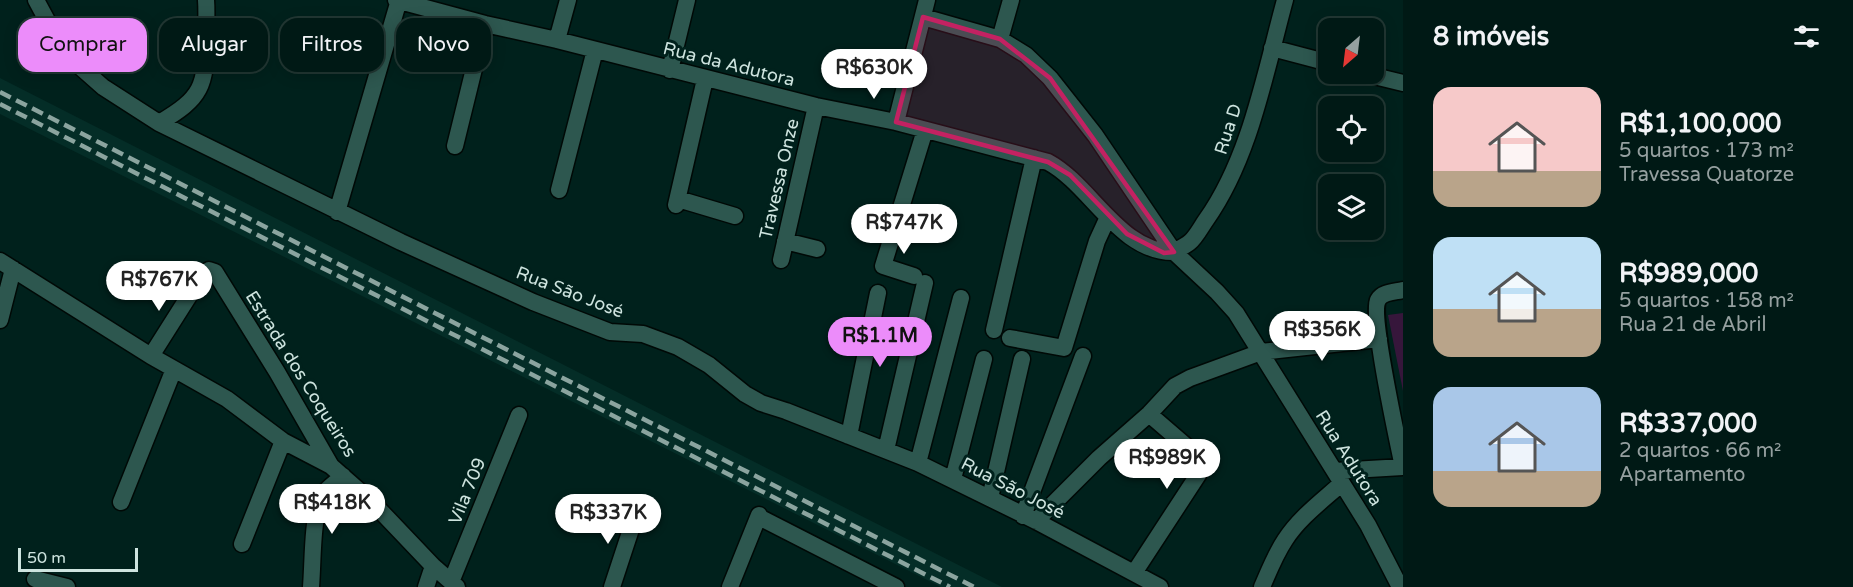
<!DOCTYPE html>
<html lang="pt">
<head>
<meta charset="utf-8">
<style>
	:root { --surface:#001915; --page:#0a221e; --text:#f1f3f6; --muted:#95a0a0; --line:#223834; --accent:#ec8cfa }
	body { margin:0; font-family:"Varela Round",sans-serif; background:var(--page); color:var(--text); height:100vh; display:flex; flex-direction:column; font-size:22px; white-space:nowrap }
	* { box-sizing:border-box; margin:0 }
	p { font-size:20px; color:var(--muted) }
	.icon { flex:none; width:33px; height:33px; fill:none; stroke:currentColor; stroke-width:2; stroke-linecap:round; stroke-linejoin:round }
	.map { position:relative; flex:1; overflow:hidden }
	.sheet { display:flex; flex-direction:column; background:var(--surface); width:450px }
	.sheet>* { flex:none }
	.top-card { position:absolute; left:18px; top:18px; width:570px; height:54px; display:flex; gap:12px }
	.needle { width:39px; rotate:208deg }
	.controls { position:absolute; left:1318px; top:18px; display:grid; gap:12px }
	.controls a { display:grid; place-items:center; width:66px; height:66px; border-radius:12px; background:var(--surface); box-shadow:0 3px 15px #0003,0 0 0 2px var(--line); font-size:30px }
	.scale { position:absolute; left:18px; bottom:15px; width:120px; box-sizing:border-box; padding-left:6px; border:3px solid #cee4df; border-top:0; font-size:16px; line-height:21px; white-space:nowrap; color:#cee4df; -webkit-text-stroke:4px #00211c; paint-order:stroke }
	.price { position:absolute; translate:-50% -51px; padding:0 14px; border-radius:21px; background:#fff; color:#222; font-size:20px; line-height:39px; filter:drop-shadow(0 2px 3px #0008) }
	.price::after { content:''; position:absolute; left:50%; top:36px; width:18px; height:14px; margin-left:-9px; background:inherit; clip-path:polygon(0 0,100% 0,50% 100%) }
	.price.selected { background:var(--accent); color:#111 }
	ul { padding:0; list-style:none }
	li { display:flex; align-items:center; gap:18px; height:150px; padding:0 30px }
	li span { display:grid; place-items:center; flex:none; width:168px; height:120px; border-radius:18px; color:#555 }
	li>.icon { margin-inline-start:auto }
	span .icon { width:72px; height:72px; fill:#fffc; stroke-width:1 }
	li b { font-size:26px }
	h2 { display:flex; justify-content:space-between; align-items:center; height:72px; padding:0 30px; font-size:26px }
	.tag { padding:0 21px; border-radius:18px; background:var(--surface); box-shadow:0 3px 15px #0003,0 0 0 2px var(--line); font-size:21px; line-height:54px }
	.tag.selected { background:var(--accent); color:#111 }
	main { display:flex; flex:1; min-height:0 }
	.map>svg:first-child { display:block }
	.built { fill:#042d27 }
	.pitch { fill:#36163b }
	.lines { fill:none; stroke-linecap:round; stroke-linejoin:round }
	.minor-casing { stroke:#000906; stroke-width:19 }
	.minor { stroke:#2d574f; stroke-width:16 }
	.rail { stroke:#8ba49f; stroke-width:4.5; stroke-dasharray:12 6; stroke-linecap:butt }
	.marked { fill:#c32262; fill-opacity:0.2; stroke:#c32262; stroke-width:4.5; stroke-linejoin:round }
	.labels { text-anchor:middle; stroke-width:6; stroke-linejoin:round; paint-order:stroke }
	.street-label { font-size:18px; fill:#cee4df; stroke:#00211c }
</style>
</head>
<body>
<main>
<div class="map">
<svg width="1403" height="587" viewBox="0 0 1403 587">
	<rect width="100%" height="100%" fill="#00211c"/>
	<path class="built" d="M0 78 802 486 1002 587H941L0 114Z"/>
	<path class="pitch" d="M1403 313V391L1388 315Z"/>
	<g class="lines">
		<defs>
			<path id="minor" d="M36 0 57 39 77 64 103 87 159 123 401 242 533 302 610 332 643 334 678 347 709 365 745 394 761 403 786 411 918 463 1036 521 1160 587
				M396 0 485 24 557 40 816 106 896 122 1048 162C1091 185 1120 253 1174 252L1217 292 1236 313 1368 525 1400 587
				M923 17 1000 39 1026 55 1050 78 1095 135 1174 252C1179 249 1185 246 1190 242 1196 237 1201 227 1206 220 1250 158 1265 73 1285 0
				M1000 39 1011 0
				M557 40 568 0
				M1272 48 1329 63
				M670 70 687 0
				M1366 74 1403 83
				M896 122 927 0
				M159 123C202 98 206 86 206 38 206 26 207 12 206 0
				M455 146 485 24
				M559 190 595 50
				M678 199 735 216
				M676 205 705 79
				M337 212 399 0
				M785 241 817 249
				M781 260 816 106
				M0 261 151 356 227 399 283 441 331 466
				M914 276 883 266 925 130
				M0 320 13 269
				M994 330 1034 158
				M1010 338 1064 348 1097 241 1108 217
				M151 356 201 277 209 270 215 272 277 372 331 466 373 503 433 566 457 587
				M849 436 878 293
				M886 450 925 283
				M918 463 961 298
				M1403 467C1398 443 1370 314 1378 300 1382 292 1395 292 1403 290
				M1335 471 1403 467
				M953 479 984 359
				M990 498 1022 359
				M121 502 174 369
				M1023 516 1083 356
				M759 517 896 587
				M1036 521 1099 458 1149 414 1175 386 1190 378 1261 352 1379 339
				M242 544 283 441
				M1134 573 1198 475 1201 464 1193 452 1149 414
				M35 579 67 587
				M451 582 519 415
				M311 587C313 562 312 524 320 500 324 490 335 483 343 476
				M426 587 433 566
				M612 587 636 514
				M730 587 759 515
				M1262 587C1269 571 1275 555 1285 540 1299 518 1322 501 1342 483"/>
		</defs>
		<use href="#minor" class="minor-casing"/>
		<use href="#minor" class="minor"/>
		<path class="rail" d="M0 92 974 587
			M0 104 950 587"/>
	</g>
	<path class="marked" d="M923 17 1000 39 1050 78 1174 252 1164 253 1127 234 1070 175 1048 162 896 122Z"/>
	<g class="labels">
		<g class="street-label">
			<text transform="translate(729 64) rotate(14)" y="6">Rua da Adutora</text>
			<text transform="translate(1228 129) rotate(-72)" y="6">Rua D</text>
			<text transform="translate(779 179) rotate(-77)" y="6">Travessa Onze</text>
			<text transform="translate(570 292) rotate(21)" y="6">Rua São José</text>
			<text transform="translate(301 374) rotate(58)" y="6">Estrada dos Coqueiros</text>
			<text transform="translate(1349 458) rotate(58)" y="6">Rua Adutora</text>
			<text transform="translate(1013 488) rotate(27)" y="6">Rua São José</text>
			<text transform="translate(467 491) rotate(-68)" y="6">Vila 709</text>
		</g>
	</g>
</svg>
<div class="controls">
<a><svg class="needle" viewBox="-14 -14 28 28"><path d="M0-13l5 13h-10z" fill="#e53935"/><path d="M0 13l5-13h-10z" fill="#95a0a0"/></svg></a>
<a><svg class="icon" aria-label="locate" viewBox="0 0 24 24"><circle cx="12" cy="12" r="6"/><path d="M12 2v4M12 18v4M2 12h4M18 12h4"/></svg></a>
<a><svg class="icon" aria-label="layers" viewBox="0 0 24 24"><path d="M12 4l9 5-9 5-9-5zM3 14l9 5 9-5"/></svg></a>
</div>
<div class="scale">50 m</div>
<b class="price" style="left:874px;top:100px">R$630K</b>
<b class="price" style="left:904px;top:255px">R$747K</b>
<b class="price" style="left:159px;top:312px">R$767K</b>
<b class="price" style="left:1322px;top:362px">R$356K</b>
<b class="price selected" style="left:880px;top:368px">R$1.1M</b>
<b class="price" style="left:1167px;top:490px">R$989K</b>
<b class="price" style="left:332px;top:535px">R$418K</b>
<b class="price" style="left:608px;top:545px">R$337K</b>
<div class="top-card">
<a class="tag selected">Comprar</a>
<a class="tag">Alugar</a>
<a class="tag">Filtros</a>
<a class="tag">Novo</a>
</div>
</div>
<section class="sheet">
<h2>8 imóveis<svg class="icon" aria-label="filters" viewBox="0 0 24 24"><path d="M4 7h16M4 17h16"/><circle cx="9" cy="7" r="2"/><circle cx="15" cy="17" r="2"/></svg></h2>
<ul>
<li><span style="background:linear-gradient(#f6c9c9 70%,#b9a48a 0)"><svg class="icon" aria-label="home" viewBox="0 0 24 24"><path d="M3 11l9-7 9 7M6 9v11h12V9"/></svg></span><div><b>R$1,100,000</b><p>5 quartos · 173 m²</p><p>Travessa Quatorze</p></div></li>
<li><span style="background:linear-gradient(#bfe0f5 60%,#b9a48a 0)"><svg class="icon" aria-label="home" viewBox="0 0 24 24"><path d="M3 11l9-7 9 7M6 9v11h12V9"/></svg></span><div><b>R$989,000</b><p>5 quartos · 158 m²</p><p>Rua 21 de Abril</p></div></li>
<li><span style="background:linear-gradient(#a9c7e8 70%,#b9a48a 0)"><svg class="icon" aria-label="home" viewBox="0 0 24 24"><path d="M3 11l9-7 9 7M6 9v11h12V9"/></svg></span><div><b>R$337,000</b><p>2 quartos · 66 m²</p><p>Apartamento</p></div></li>
</ul>
</section>
</main>
</body>
</html>
